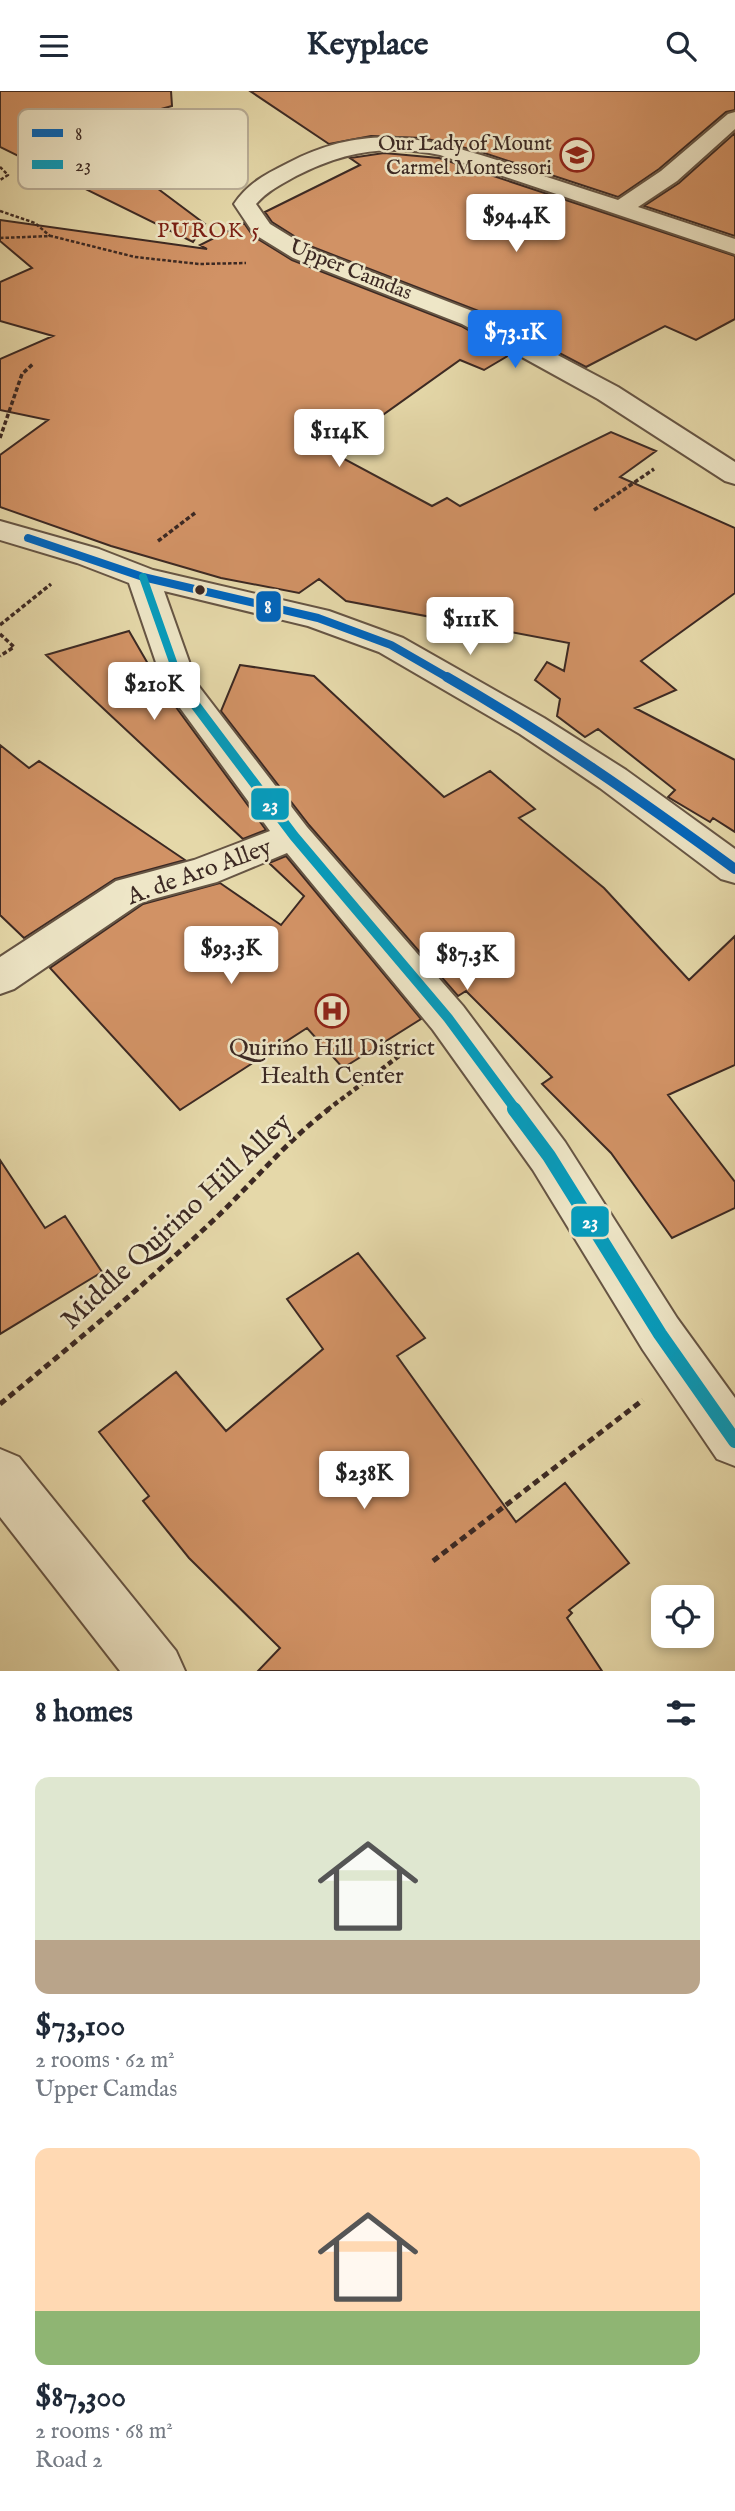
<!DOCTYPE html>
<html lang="en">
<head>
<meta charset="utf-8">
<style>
	:root { --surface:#fff; --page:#f2f2f3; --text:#1f2937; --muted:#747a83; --accent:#1a73e8 }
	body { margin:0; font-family:"IM FELL English",serif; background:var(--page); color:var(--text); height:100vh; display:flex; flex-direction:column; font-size:26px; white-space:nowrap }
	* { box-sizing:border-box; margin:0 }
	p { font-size:23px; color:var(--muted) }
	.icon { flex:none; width:38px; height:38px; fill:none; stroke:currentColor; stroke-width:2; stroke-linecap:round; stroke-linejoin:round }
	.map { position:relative; height:1580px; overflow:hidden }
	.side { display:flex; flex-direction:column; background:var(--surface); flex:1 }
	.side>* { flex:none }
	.tools { position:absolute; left:651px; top:1494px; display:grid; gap:14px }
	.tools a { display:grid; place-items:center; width:63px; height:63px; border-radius:14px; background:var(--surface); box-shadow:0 4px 10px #0003; font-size:35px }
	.price { position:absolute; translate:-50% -60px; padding:0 16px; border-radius:7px; background:#fff; color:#222; font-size:23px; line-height:46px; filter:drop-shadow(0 2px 4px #0008) }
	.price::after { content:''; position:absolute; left:50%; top:42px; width:21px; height:16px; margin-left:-10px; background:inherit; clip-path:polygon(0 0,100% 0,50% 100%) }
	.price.selected { background:var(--accent); color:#fff }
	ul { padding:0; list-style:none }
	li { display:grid; align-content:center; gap:14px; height:371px; padding:0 35px }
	li span { display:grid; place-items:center; height:217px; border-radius:14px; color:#555 }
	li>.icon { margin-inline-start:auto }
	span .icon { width:126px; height:126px; fill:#fffc; stroke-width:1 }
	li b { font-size:30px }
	h2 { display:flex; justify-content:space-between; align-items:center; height:84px; padding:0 35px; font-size:30px }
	header { display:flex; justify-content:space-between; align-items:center; height:91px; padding:0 35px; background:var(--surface); font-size:32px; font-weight:700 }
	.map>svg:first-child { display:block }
	.building { fill:#d19265; stroke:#3c2923; stroke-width:2 }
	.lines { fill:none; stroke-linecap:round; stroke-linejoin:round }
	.minor-casing { stroke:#654; stroke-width:4 }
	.path-far3 { stroke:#3c2923; stroke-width:2.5; stroke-dasharray:3.5 2; stroke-linecap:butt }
	.path-far2 { stroke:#3c2923; stroke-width:3.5; stroke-dasharray:4.5 2.5; stroke-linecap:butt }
	.path-far1 { stroke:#3c2923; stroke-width:4.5; stroke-dasharray:5 3.5; stroke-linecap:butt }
	.path { stroke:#3c2923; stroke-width:5; stroke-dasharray:7 4.5; stroke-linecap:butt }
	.minor { fill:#eee6c7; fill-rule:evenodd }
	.bus-1-far1-casing { stroke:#eee6c7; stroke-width:12 }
	.bus-1-casing { stroke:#eee6c7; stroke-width:16 }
	.bus-2-far2-casing { stroke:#eee6c7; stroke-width:12 }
	.bus-2-far1-casing { stroke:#eee6c7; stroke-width:16 }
	.bus-2-casing { stroke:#eee6c7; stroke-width:19 }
	.bus-1-far1 { stroke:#0065bd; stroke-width:8 }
	.bus-1 { stroke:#0065bd; stroke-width:10 }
	.bus-2-far2 { stroke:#069cbd; stroke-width:8 }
	.bus-2-far1 { stroke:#069cbd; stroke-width:10 }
	.bus-2 { stroke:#069cbd; stroke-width:14 }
	.bus-dot { fill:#3c2923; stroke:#eee6c7; stroke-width:2.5 }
	.labels { text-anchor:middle; stroke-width:5; stroke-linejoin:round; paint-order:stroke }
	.far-poi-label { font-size:21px; fill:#3c2923; stroke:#eee6c7; text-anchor:end }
	.far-neighbourhood-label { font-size:21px; letter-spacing:2px; fill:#7a1f14; stroke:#eee6c7 }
	.far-street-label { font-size:21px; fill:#3c2923; stroke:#eee6c7 }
	.street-label { font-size:24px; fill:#3c2923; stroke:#eee6c7 }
	.poi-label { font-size:24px; fill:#3c2923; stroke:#eee6c7 }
	.near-street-label { font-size:28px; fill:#3c2923; stroke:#eee6c7 }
	.key { fill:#eee6c7; stroke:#b9ad96; stroke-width:2 }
	.key-label { font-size:19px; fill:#3c2923 }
	.line-badge { stroke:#eee6c7; stroke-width:2.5 }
	.badge-label { font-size:19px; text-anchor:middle; font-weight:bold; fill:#fff }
</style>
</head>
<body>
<header><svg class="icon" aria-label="menu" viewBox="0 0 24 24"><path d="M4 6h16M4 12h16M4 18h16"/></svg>Keyplace<svg class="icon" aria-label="search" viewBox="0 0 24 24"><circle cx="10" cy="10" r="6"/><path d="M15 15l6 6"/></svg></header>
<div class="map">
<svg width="735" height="1580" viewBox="0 0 735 1580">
	<rect width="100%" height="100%" fill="#e5d8a9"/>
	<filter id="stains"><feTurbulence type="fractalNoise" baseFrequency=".00286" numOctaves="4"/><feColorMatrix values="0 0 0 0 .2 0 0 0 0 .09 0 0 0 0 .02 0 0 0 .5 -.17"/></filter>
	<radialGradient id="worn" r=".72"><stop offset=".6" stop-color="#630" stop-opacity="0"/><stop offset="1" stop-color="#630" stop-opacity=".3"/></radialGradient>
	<path class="building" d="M0 0H171L172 15 113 31 132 43 98 53 205 133 193 151 0 56Z
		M250 0H735V19L726 21 659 78 618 106 478 60 423 47 371 45 329 53Z
		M735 42V145L644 115 679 92Z
		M384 62 439 67 735 165V228L696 249 665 235 586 276 481 221 310 155 272 131 265 121 360 74 350 67Z
		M0 129 207 158 200 154 244 132 253 145 292 169 461 235 511 263 484 279 460 269 331 361 432 415 447 407 460 415 611 341 656 360 620 386 735 437V502L641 570 676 599 635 617 735 669V741L713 727 710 731 668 706 675 699 598 638 585 646 557 625 560 608 535 589 547 571 564 580 569 552 346 510 319 488 299 502 221 487 111 455 0 416V364L48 329 0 319V268L53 245 0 230V191L32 177 0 150Z
		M129 540 162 597 266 739 243 748 46 564Z
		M240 574 314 585 444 706 490 680 535 718 519 727 604 797 689 889 735 845V974L668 1004 735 1091V1117L672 1147 611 1062 542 993 552 986 466 900 458 905 309 734 221 620Z
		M0 654 29 677 39 670 185 769 115 788 24 847 0 824Z
		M286 765 421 928 343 977 307 937 180 1019 50 877 143 813 220 792 281 834 304 805 269 772Z
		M0 1069 45 1137 65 1125 102 1181 0 1243Z
		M358 1162 425 1247 397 1265 516 1431 565 1392 629 1472 569 1519 572 1522 567 1527 602 1580H258L280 1557 189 1467 143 1410 149 1405 99 1341 176 1281 226 1340 323 1258 287 1208Z"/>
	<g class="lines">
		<defs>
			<path id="minor" d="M735 21V38L677 90 638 116 735 148V163L440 64C387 53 344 60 296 85 282 93 267 100 256 113L270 133 309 157 480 223 618 296 735 371V393L725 390 598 308 462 233 293 167 254 143 234 113C248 92 266 83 288 72 367 31 426 46 506 72 543 85 581 97 618 109L661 80 728 23Z
				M0 430 99 458 153 479 329 520 403 547 544 627 626 679 735 758V792L721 788 600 697 520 643 379 561 308 535 164 500 197 593 307 736 463 915 565 1051 677 1227 735 1307V1375L717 1368 643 1259 533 1079 433 939 287 762 217 791 142 811 14 898 0 903V866L116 790 194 769 270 740 164 595 129 492 77 472 0 449Z
				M0 1358 19 1366 176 1560 185 1580H120L0 1426Z"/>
		</defs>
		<use href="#minor" class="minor-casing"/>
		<path class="path-far3" d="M0 76 8 84 0 89
			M0 120 35 132 50 145
			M0 147 51 145 135 166 199 173 246 172"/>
		<path class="path-far2" d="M0 347 22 283 34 272
			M594 419 654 378
			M158 450 195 422
			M0 534 51 493
			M0 543 14 556 0 565"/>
		<path class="path-far1" d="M327 1019 411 956"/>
		<path class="path" d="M0 1313C75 1252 148 1191 218 1125 255 1089 288 1049 329 1018
			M433 1470 643 1309"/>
		<use href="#minor" class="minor"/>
		<defs>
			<path id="bus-1-far1" d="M28 447 143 486 318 527 391 554 450 588"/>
			<path id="bus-1" d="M447 586C548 644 641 709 735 778"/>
			<path id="bus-2-far2" d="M143 486 179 588"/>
			<path id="bus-2-far1" d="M178 586 181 595 294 745 448 927 516 1019"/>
			<path id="bus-2" d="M514 1018 549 1065 660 1243 735 1350"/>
		</defs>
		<use href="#bus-1-far1" class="bus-1-far1-casing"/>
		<use href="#bus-1" class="bus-1-casing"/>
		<use href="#bus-2-far2" class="bus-2-far2-casing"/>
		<use href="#bus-2-far1" class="bus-2-far1-casing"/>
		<use href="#bus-2" class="bus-2-casing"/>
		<use href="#bus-1-far1" class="bus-1-far1"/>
		<use href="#bus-1" class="bus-1"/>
		<use href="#bus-2-far2" class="bus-2-far2"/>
		<use href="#bus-2-far1" class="bus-2-far1"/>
		<use href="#bus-2" class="bus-2"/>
	</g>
	<defs>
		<symbol id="school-ring" viewBox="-11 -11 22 22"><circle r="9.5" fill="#eee6c7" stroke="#8f2418" stroke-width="1.5"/><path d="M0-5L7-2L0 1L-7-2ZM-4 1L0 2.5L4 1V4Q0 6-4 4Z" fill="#8f2418"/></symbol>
		<symbol id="hospital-ring" viewBox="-11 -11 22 22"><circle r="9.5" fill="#eee6c7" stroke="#8f2418" stroke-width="1.5"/><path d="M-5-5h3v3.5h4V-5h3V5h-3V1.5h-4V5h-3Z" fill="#8f2418"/></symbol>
	</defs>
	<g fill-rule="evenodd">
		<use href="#school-ring" x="558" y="45" width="38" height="38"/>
		<use href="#hospital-ring" x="313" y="901" width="38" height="38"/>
	</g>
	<circle class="bus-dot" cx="200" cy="499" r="6"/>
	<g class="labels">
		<g class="far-poi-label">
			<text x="552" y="59">Our Lady of Mount<tspan x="552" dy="24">Carmel Montessori</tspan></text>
		</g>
		<g class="far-neighbourhood-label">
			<text x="209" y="146">PUROK 5</text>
		</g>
		<g class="far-street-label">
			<text transform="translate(351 178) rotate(22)" y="7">Upper Camdas</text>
		</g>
		<g class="street-label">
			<text transform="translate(199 780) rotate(-20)" y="8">A. de Aro Alley</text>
		</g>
		<g class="poi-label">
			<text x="332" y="964">Quirino Hill District<tspan x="332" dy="28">Health Center</tspan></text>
		</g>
		<g class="near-street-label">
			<text transform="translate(175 1129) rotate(-43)" y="10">Middle Quirino Hill Alley</text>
		</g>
	</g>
	<rect x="18" y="18" width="230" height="80" rx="10" class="key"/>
	<rect x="32" y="38" width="31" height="8" fill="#0065bd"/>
	<rect x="32" y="69" width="31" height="9" fill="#069cbd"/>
	<g class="key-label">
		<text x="75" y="49">8</text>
		<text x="75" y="80">23</text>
	</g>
	<g class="line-badge">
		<rect x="255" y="499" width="27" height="33" rx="7" fill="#0065bd"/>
		<rect x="250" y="696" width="40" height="34" rx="7" fill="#069cbd"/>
		<rect x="570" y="1114" width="40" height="33" rx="7" fill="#069cbd"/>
	</g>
	<g class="badge-label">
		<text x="268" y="522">8</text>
		<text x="270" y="720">23</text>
		<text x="590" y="1137">23</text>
	</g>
	<rect width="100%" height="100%" filter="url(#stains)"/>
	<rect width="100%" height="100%" fill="url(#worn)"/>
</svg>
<div class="tools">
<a><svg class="icon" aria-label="locate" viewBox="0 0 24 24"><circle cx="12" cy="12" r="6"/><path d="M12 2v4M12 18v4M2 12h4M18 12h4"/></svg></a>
</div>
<b class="price" style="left:516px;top:163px">$94.4K</b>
<b class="price selected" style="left:515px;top:279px">$73.1K</b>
<b class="price" style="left:339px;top:378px">$114K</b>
<b class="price" style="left:470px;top:566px">$111K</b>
<b class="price" style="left:154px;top:631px">$210K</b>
<b class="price" style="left:231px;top:895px">$93.3K</b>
<b class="price" style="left:467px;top:901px">$87.3K</b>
<b class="price" style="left:364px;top:1420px">$238K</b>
</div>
<section class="side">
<h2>8 homes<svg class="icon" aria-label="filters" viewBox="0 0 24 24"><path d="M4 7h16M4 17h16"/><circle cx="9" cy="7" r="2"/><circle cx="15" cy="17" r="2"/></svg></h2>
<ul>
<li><span style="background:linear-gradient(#dfe7d0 75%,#b9a48a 0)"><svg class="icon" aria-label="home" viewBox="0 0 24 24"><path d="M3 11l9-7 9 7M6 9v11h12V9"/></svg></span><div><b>$73,100</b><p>2 rooms · 62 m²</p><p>Upper Camdas</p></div></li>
<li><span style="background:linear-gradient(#ffd9b3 75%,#8fb573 0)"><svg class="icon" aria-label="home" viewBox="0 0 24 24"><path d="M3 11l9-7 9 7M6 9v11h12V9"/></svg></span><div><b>$87,300</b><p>2 rooms · 68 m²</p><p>Road 2</p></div></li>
</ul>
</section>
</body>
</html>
